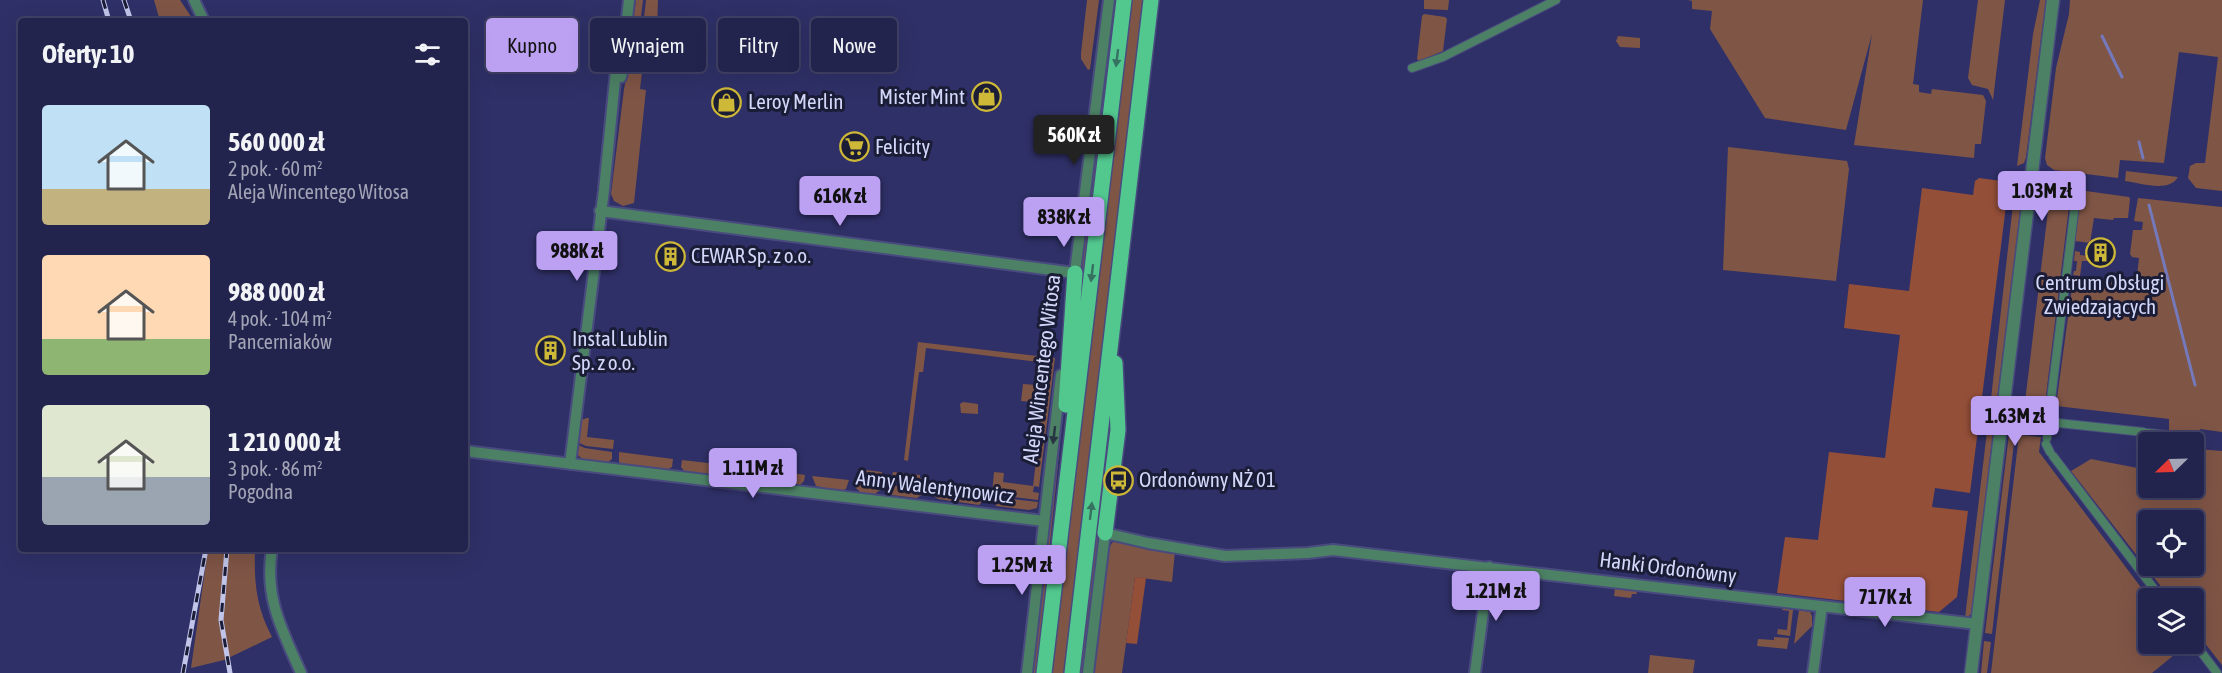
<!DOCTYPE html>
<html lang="pl">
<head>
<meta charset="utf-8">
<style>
	:root { --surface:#23244d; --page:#2f3057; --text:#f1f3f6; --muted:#a3a4b6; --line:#404165; --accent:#bca0f2 }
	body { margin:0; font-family:"Asap Condensed",sans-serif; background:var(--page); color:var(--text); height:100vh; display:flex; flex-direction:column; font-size:22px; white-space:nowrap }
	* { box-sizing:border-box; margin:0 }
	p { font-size:20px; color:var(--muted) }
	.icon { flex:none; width:33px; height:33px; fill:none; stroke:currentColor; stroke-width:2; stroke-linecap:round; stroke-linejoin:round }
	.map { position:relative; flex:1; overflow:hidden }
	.drawer { position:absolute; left:18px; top:18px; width:450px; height:534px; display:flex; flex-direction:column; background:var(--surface); border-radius:6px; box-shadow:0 6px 24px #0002,0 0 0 2px var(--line) }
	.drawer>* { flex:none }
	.hud { position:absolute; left:486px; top:18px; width:570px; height:54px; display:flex; gap:12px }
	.needle { width:39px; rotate:247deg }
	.buttons { position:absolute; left:2138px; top:432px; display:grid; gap:12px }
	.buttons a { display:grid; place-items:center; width:66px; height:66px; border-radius:6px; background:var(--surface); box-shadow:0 6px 24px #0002,0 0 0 2px var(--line); font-size:30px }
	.price { position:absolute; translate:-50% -51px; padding:0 14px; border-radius:6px; background:var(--accent); color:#111; font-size:20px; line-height:39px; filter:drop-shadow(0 2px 3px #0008) }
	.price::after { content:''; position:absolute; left:50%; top:36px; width:18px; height:14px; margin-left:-9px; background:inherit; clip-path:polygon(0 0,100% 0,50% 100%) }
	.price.selected { background:#222; color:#fff }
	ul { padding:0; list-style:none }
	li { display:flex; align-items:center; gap:18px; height:150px; padding:0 24px }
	li span { display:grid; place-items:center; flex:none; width:168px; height:120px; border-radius:6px; color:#555 }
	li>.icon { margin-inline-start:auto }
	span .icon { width:72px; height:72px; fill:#fffc; stroke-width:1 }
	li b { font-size:26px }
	h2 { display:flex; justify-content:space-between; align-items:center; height:72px; padding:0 24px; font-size:26px }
	.chip { padding:0 21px; border-radius:6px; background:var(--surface); box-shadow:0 6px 24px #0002,0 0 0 2px var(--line); font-size:21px; line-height:54px }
	.chip.selected { background:var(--accent); color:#111 }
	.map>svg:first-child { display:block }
	.green { fill:#7f5546; fill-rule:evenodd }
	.forest { fill:#944f38 }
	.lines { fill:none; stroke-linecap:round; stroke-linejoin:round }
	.stream { stroke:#7479bb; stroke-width:3 }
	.pedestrian-casing { stroke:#494b7f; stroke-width:10 }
	.minor-casing { stroke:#494b7f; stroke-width:14 }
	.tertiary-casing { stroke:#494b7f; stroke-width:15 }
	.primary-casing { stroke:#494b7f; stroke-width:18 }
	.pedestrian { stroke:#4c8165; stroke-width:8 }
	.minor { stroke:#4c8165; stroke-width:10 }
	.tertiary { stroke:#4c8165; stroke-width:12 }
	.primary { stroke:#52c88f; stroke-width:15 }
	.rail-casing { stroke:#c1c5ea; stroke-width:5 }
	.rail { stroke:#1b1c35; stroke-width:3; stroke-dasharray:9; stroke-linecap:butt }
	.oneway { fill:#367262 }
	.oneway2 { fill:#273541 }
	.labels { text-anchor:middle; stroke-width:6; stroke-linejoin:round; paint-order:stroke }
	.poi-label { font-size:21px; fill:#d3d8fa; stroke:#1b1c35; text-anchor:start }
	.street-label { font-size:21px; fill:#d3d8fa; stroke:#1b1c35 }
</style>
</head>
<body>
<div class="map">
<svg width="2222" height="673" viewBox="0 0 2222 673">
	<rect width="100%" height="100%" fill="#2f3067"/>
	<path class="green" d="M154 0H180L194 21H160Z
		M636 0H643L639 34C629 27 635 11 636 0Z
		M646 0H658L657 32 652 36 642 35Z
		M1087 0H1099L1090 69 1088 70 1081 59V53Z
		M1113 0H1118L1070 404 1075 321Z
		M1129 0H1144L1067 673H1051Z
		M1424 0H1449L1448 10 1424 9Z
		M1688 0H1923L1913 84 1919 85V92L1931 94 1932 89 1983 95 1986 101 1981 144H1975L1974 158 1854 145 1872 34 1846 130 1765 118 1710 29 1712 11 1692 9V1Z
		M1978 0H2005L1993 100 1988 89 1972 85 1968 78Z
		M2040 0H2046L2026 157 2024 163 2017 166 2033 34Z
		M2070 0H2222V191L2196 188 2188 178 2190 166 2196 163H2205L2218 57 2179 52 2164 163 2120 160 2118 178 2054 170 2047 165 2045 158 2056 68 2069 14Z
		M1424 14 1445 17 1447 19 1443 51 1419 61 1417 59 1422 16Z
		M1618 36 1640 38V48L1620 47 1616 41Z
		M639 47H645L640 89 646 90 634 203 623 206 614 201 611 194 624 89 631 54Z
		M1728 147 1847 161 1849 169 1836 281 1723 270Z
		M2126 171 2178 177C2169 193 2141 183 2125 181Z
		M2016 178 2023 187 1994 425H1988Z
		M2058 188 2071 190 2045 404 2025 402 2050 194Z
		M2086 191 2129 197 2130 199 2128 218H2114L2113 220 2094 218 2090 243 2075 241 2081 192Z
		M2138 198 2222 207V432L2200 429 2199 434 2169 430V419L2056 406 2073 280 2092 283 2093 280 2136 285 2139 258 2132 257 2130 254 2133 230H2142L2143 222 2134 221Z
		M2075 251 2080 252V255L2088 256V261H2082L2080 276 2073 275 2074 271H2076L2077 261H2074Z
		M918 342 1055 358 1039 487 1034 486 1033 492 1039 493 1038 500 992 494 994 472 1004 473 1003 482 1033 486 1043 403 1021 401 1023 384 1036 385 1039 362 926 348 923 372H919L908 461 904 460Z
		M963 402 978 404V414L961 413 960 404Z
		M1063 403C1057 490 1045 577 1039 664L1038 673H1032Z
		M587 418H589L587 437 614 440 613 449 586 446 577 442 578 421Z
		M1114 430 1083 673H1078L1092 553Z
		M1987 431H1993L1972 614 1965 618Z
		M2009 434H2015L1992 634 1985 633Z
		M2019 435 2041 437 2039 452 2149 598 2148 644H2183L2185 646 2152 673H1991Z
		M576 444 585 448 612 452V459L607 463 583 460 577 454Z
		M2193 444 2197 445V449L2222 451V665L2193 628V598H2170L2071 471 2091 459 2148 470V488H2193ZM2148 520H2193V566H2148Z
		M619 452 673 459 672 467 667 470 623 465 619 462Z
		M682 460 778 471 774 479 767 481 685 472 681 467Z
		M858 469 882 472 881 481 857 478Z
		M786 472 805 475 804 481 800 485 791 484Z
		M893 472 920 475V478L926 479 925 486 891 482Z
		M812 476 849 480 846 489 840 491 816 486Z
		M856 481 881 484 880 490 875 494 861 493 855 487Z
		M887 485 924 489V493L917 498 891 495 887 491Z
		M933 490 984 496V499L979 505 938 499 934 496Z
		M992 497 1038 502 1037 508 1029 510 996 506Z
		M1115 541 1175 551 1172 582 1135 577 1122 673H1092L1107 551 1112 543Z
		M208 549H255C254 582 256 607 272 637L224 660 191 668Z
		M1615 588 1636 591 1637 594H1632L1631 598 1614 596Z
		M1783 608 1793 610 1790 636 1777 634 1778 629 1787 630 1789 611 1782 610Z
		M1799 610 1810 612 1812 616V626L1794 644Z
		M1774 637 1789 638 1787 649 1757 646 1758 639 1774 640Z
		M1984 641 1991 642 1987 673H1981Z
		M1650 655 1695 660 1693 673H1648Z"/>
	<path class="forest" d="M1979 178 2009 182 1970 493 1935 488 1932 507 1968 511 1957 597 1939 612 1777 593 1785 537 1818 540 1829 452 1885 458 1900 335 1844 328 1849 284 1909 291 1922 188 1973 195 1975 181Z
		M1135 577 1146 578 1137 644 1126 643Z"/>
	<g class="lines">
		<path class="stream" d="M2102 36 2122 77
			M2139 142 2143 158
			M2149 205 2195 385"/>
		<defs>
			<path id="pedestrian" d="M1412 68 1443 57 1556 0
				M2051 399 2077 189
				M2049 422 2143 432
				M2147 433 2168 435
				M2047 438 2051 405
				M2046 444 2050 452
				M2053 456 2161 598
				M2193 641 2217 673"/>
			<path id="minor" d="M194 0 204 21
				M621 77 628 45 625 37
				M600 211 1075 273
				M1074 280 1109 0
				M465 451 1044 521
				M570 464 604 190 618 50 625 37 629 0
				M272 549C264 597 282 630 301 673
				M1027 673 1061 375
				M1088 673 1105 533 1148 543 1225 556 1308 553 1333 550 1977 624
				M1475 673 1489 567
				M1813 673 1822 606"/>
			<path id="tertiary" d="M1971 673 2053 0"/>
			<path id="primary" d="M1066 405 1075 273
				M1105 533 1118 430 1115 363
				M1044 673 1124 0
				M1072 673 1151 0"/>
		</defs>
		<use href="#pedestrian" class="pedestrian-casing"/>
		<use href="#minor" class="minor-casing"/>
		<use href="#tertiary" class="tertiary-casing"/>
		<use href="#primary" class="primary-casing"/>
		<use href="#pedestrian" class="pedestrian"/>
		<use href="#minor" class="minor"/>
		<use href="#tertiary" class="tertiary"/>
		<use href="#primary" class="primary"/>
		<defs>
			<path id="rail" d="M103 0 109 21
				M124 0 131 21
				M227 549 221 620 230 673
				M183 673 206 549"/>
		</defs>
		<use href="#rail" class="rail-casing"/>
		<use href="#rail" class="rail"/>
	</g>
	<defs><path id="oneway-solid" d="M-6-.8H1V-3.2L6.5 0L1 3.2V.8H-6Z" transform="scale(1.5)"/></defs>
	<g class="oneway">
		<use href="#oneway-solid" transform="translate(1117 58) rotate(97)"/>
		<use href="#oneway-solid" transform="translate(1092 273) rotate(97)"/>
		<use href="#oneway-solid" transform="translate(1091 511) rotate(-83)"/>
	</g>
	<use class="oneway2" href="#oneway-solid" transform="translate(1054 435) rotate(97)"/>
	<defs>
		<symbol id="shop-ring" viewBox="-11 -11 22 22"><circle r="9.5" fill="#1b1c35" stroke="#ceb837" stroke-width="1.5"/><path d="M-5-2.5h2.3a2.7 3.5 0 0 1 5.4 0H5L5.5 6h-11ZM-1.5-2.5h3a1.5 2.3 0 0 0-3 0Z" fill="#ceb837"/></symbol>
		<symbol id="supermarket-ring" viewBox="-11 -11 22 22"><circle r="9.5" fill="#1b1c35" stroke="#ceb837" stroke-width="1.5"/><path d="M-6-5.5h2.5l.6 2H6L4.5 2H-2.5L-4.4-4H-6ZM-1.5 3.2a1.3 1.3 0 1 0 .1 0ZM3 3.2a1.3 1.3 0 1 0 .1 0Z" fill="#ceb837"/></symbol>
		<symbol id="building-ring" viewBox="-11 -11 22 22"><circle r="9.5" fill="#1b1c35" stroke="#ceb837" stroke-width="1.5"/><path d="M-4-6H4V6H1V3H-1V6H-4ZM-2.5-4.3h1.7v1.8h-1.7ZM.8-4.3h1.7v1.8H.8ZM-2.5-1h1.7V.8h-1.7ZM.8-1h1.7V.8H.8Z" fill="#ceb837"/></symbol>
		<symbol id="bus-ring" viewBox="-11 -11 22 22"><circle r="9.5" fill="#1b1c35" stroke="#ceb837" stroke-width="1.5"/><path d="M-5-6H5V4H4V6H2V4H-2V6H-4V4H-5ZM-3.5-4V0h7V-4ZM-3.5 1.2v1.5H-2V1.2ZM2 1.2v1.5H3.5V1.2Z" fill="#ceb837"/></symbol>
	</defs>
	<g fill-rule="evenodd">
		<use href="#shop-ring" x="970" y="80" width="33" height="33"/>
		<use href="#shop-ring" x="710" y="86" width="33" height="33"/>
		<use href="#supermarket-ring" x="838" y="130" width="33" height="33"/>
		<use href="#building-ring" x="2084" y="236" width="33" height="33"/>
		<use href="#building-ring" x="654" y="240" width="33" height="33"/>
		<use href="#building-ring" x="534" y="334" width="33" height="33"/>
		<use href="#bus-ring" x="1102" y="464" width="33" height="33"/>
	</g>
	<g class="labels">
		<g class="poi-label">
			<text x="965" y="104" text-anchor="end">Mister Mint</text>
			<text x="748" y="109">Leroy Merlin</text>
			<text x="875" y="154">Felicity</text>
			<text x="691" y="263">CEWAR Sp. z o.o.</text>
			<text x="2100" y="290" text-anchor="middle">Centrum Obsługi<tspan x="2100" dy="24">Zwiedzających</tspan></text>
			<text x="572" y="346">Instal Lublin<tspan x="572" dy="24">Sp. z o.o.</tspan></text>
			<text x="1139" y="487">Ordonówny NŻ 01</text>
		</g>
		<g class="street-label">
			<text transform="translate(1042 369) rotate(-83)" y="7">Aleja Wincentego Witosa</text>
			<text transform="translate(935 487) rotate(7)" y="7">Anny Walentynowicz</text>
			<text transform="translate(1668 568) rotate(7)" y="7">Hanki Ordonówny</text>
		</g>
	</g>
</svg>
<div class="buttons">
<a><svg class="needle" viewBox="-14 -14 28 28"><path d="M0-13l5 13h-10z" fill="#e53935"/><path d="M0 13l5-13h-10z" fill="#a3a4b6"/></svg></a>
<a><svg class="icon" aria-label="locate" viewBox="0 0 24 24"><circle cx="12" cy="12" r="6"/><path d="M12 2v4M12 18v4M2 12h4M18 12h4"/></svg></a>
<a><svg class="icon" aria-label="layers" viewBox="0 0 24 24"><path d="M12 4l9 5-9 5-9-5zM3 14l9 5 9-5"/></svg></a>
</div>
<b class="price selected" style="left:1074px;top:166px">560K zł</b>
<b class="price" style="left:2042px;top:222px">1.03M zł</b>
<b class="price" style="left:840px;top:227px">616K zł</b>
<b class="price" style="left:1064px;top:248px">838K zł</b>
<b class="price" style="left:577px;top:282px">988K zł</b>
<b class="price" style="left:2015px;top:447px">1.63M zł</b>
<b class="price" style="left:753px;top:499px">1.11M zł</b>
<b class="price" style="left:1022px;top:596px">1.25M zł</b>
<b class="price" style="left:1496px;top:622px">1.21M zł</b>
<b class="price" style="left:1885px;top:628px">717K zł</b>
<div class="hud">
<a class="chip selected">Kupno</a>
<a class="chip">Wynajem</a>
<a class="chip">Filtry</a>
<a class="chip">Nowe</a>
</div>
<section class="drawer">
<h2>Oferty: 10<svg class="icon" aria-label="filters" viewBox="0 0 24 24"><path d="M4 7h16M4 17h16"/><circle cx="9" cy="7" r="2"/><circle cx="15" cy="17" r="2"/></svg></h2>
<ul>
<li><span style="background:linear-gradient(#bfe0f5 70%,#c2b280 0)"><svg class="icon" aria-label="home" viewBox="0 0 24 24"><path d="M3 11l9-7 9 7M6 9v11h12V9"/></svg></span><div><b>560 000 zł</b><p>2 pok. · 60 m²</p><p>Aleja Wincentego Witosa</p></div></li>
<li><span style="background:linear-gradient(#ffd9b3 70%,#8fb573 0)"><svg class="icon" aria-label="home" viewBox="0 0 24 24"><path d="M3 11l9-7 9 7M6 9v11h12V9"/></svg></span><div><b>988 000 zł</b><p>4 pok. · 104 m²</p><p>Pancerniaków</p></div></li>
<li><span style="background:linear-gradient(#dfe7d0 60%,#9aa5b1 0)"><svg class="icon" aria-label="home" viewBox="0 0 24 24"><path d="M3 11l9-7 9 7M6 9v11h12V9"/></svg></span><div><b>1 210 000 zł</b><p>3 pok. · 86 m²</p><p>Pogodna</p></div></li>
</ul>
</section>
</div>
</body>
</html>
